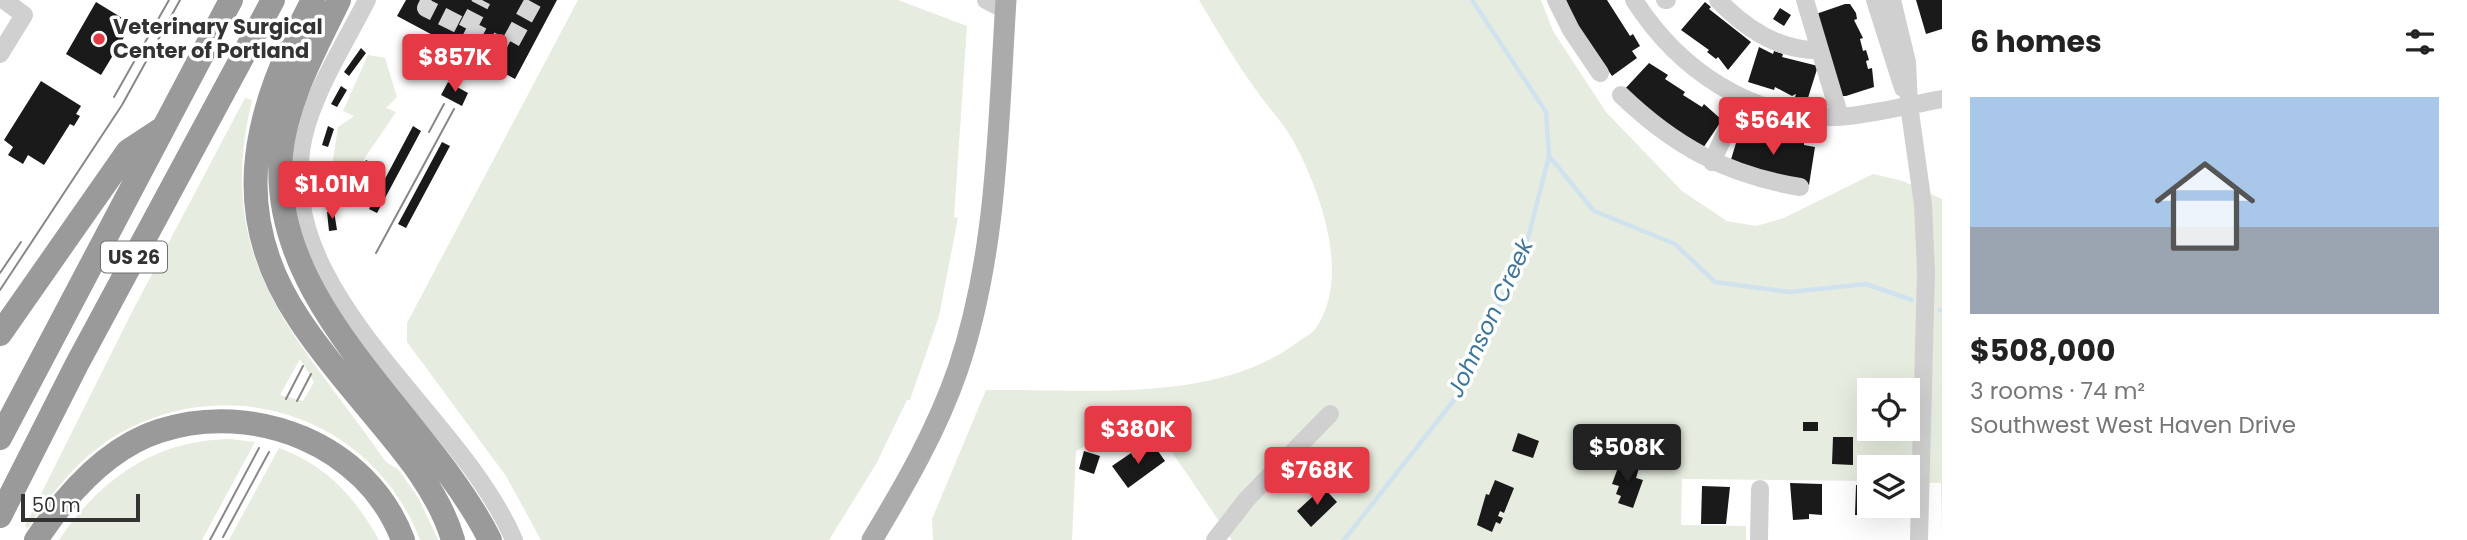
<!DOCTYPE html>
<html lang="en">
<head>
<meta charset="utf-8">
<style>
	:root { --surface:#fff; --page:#f2f2f2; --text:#222; --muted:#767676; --line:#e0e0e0; --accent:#e63946 }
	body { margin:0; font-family:Poppins,sans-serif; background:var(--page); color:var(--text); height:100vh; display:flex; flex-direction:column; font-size:26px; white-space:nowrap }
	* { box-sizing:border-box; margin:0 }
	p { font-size:23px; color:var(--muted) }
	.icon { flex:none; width:38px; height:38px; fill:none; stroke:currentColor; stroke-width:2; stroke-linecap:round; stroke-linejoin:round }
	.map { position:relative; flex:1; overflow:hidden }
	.side { display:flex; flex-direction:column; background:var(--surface); width:525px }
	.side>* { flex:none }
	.controls { position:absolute; left:1857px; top:378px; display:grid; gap:14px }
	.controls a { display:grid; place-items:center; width:63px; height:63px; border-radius:0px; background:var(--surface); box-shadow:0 7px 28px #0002; font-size:35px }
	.scale { position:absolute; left:21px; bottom:18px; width:119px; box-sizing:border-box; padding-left:7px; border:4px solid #333; border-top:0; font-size:19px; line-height:24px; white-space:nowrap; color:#333; -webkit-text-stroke:5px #fff; paint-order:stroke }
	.price { position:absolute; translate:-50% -60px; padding:0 16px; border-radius:7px; background:var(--accent); color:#fff; font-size:23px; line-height:46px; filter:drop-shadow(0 2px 4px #0008) }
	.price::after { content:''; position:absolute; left:50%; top:42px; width:21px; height:16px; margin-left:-10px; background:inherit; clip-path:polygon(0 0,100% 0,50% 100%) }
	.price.selected { background:#222; color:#fff }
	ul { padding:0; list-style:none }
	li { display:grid; align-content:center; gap:14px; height:371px; padding:0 28px }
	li+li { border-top:2px solid var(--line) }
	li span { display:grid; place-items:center; height:217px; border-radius:0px; color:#555 }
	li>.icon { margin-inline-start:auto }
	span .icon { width:126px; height:126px; fill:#fffc; stroke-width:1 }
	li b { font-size:30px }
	h2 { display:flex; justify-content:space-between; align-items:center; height:84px; padding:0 28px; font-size:30px }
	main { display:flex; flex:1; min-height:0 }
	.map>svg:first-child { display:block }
	.green { fill:#e6ecdf; fill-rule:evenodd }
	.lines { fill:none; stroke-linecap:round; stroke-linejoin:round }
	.stream { stroke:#cfe2ee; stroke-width:4.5 }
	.building { fill:#1a1a1a }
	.minor-tunnel { stroke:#d6d6d6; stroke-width:18; stroke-dasharray:18 9; stroke-linecap:butt }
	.minor { stroke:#d0d0d0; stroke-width:18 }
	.major { stroke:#ababab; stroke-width:21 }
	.highway { stroke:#9a9a9a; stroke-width:24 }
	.tram { stroke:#888; stroke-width:2 }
	.poi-dot { fill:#e63946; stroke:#fff; stroke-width:2.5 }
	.labels { text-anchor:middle; stroke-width:7; stroke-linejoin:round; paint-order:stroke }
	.shield { fill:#fff; stroke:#707070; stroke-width:2 }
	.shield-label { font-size:19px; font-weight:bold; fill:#333 }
	.poi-label { font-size:21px; font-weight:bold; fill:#333; stroke:#fff; text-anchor:start }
	.water-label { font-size:23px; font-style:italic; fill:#3f7597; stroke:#fff }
</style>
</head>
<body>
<main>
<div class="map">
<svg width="1942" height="540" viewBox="0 0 1942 540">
	<rect width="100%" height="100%" fill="#fff"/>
	<path class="green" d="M578 0H898L967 26 954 217 958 218 939 316 910 400H907L876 464 829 540H541L506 476 407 342V323Z
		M1199 0H1541L1553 31 1606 112 1682 191 1727 221 1756 226 1784 218 1873 174 1903 181 1942 199V540L1941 483 1908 482V467H1869V481L1682 479 1681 525 1746 526V540H1232L1146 414 1076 451 1072 540H933L932 519 986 390C1083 389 1213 404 1295 344 1301 339 1312 334 1316 328 1351 277 1321 194 1296 146 1287 127 1271 111 1259 94 1237 64 1218 32 1199 0ZM1869 390H1908V429H1869Z
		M368 55 385 58 397 97 386 108 396 112 341 193 332 167 338 127 354 116 343 111Z
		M245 98 252 100C212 268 299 336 386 462L399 470 419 499 438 540H420C374 418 232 370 120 433 80 456 53 491 28 528L25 526 132 312ZM300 359 314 382 303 401 280 395Z
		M230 439 255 442 202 540H59C100 479 155 440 230 439Z
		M279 448C326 465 355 497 379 540H229Z"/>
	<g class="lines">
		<path class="stream" d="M1549 156 1594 211 1675 244 1715 282 1790 292 1866 284 1912 300
			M1940 310 1942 311
			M1344 540 1458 395 1525 250 1549 156 1546 112 1472 0"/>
	</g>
	<path class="building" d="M406 0H557L515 79 397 16Z
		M1566 0H1607L1630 36 1633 34 1640 46 1632 51 1637 58 1612 76 1578 27Z
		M1916 0H1942V29L1926 34Z
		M96 2 132 24 101 75 66 54Z
		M1705 2 1711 7 1709 9 1751 42 1728 70 1718 57 1716 59 1707 52 1709 50 1681 30Z
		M1845 4H1850L1856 13 1857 19 1854 20 1863 38 1860 39 1863 51 1866 50 1869 60 1866 61 1868 69 1872 68 1874 87 1846 96H1840L1816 14Z
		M1780 8 1791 15 1784 26 1773 19Z
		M1759 47 1773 54 1774 51 1783 54 1782 57 1818 66 1807 101 1795 97 1796 94 1792 96 1775 87 1774 90 1748 82Z
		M361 48 366 53 349 76 344 72Z
		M1649 63 1668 75 1665 79 1685 92 1683 95 1702 107 1704 104 1722 120 1701 151 1623 91Z
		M41 81 81 106 76 114 80 116 74 126 70 124 44 165 28 155 23 164 8 155 13 147 4 140Z
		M448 82 468 93 462 106 441 95Z
		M341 86 347 90 337 107 331 104Z
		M328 126 334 129 328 147 322 145Z
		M413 126 421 131 377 213 369 209Z
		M1740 130 1762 133 1761 136 1792 143 1793 139 1804 142V145L1815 147 1809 185 1729 166Z
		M442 142 450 146 406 228 398 224Z
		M366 160 377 166 364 190 353 185Z
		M323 168H330L328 188H321Z
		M334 211 337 230 329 231 327 212Z
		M1803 422H1818V431H1803Z
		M1518 433 1539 441 1533 458 1512 451Z
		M1833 437H1853V465L1832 464Z
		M1153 444 1165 461 1128 488 1112 466 1131 453 1134 458Z
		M1084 451 1100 456 1094 474 1079 469Z
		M1620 462 1639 468 1636 478 1643 480 1633 508 1618 503 1621 496 1616 494 1619 486 1612 484Z
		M1495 480 1514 488 1504 513 1500 511 1498 516 1503 518 1500 524 1496 522 1492 532 1477 525 1486 494 1489 495Z
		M1790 483 1822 484V515L1809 514V519L1793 520Z
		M1856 485H1869V506H1883V516L1855 515Z
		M1702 486 1730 487 1726 524H1701Z
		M1323 487 1337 502 1311 527 1297 511Z"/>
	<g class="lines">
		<path class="minor-tunnel" d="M430 0 426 8 507 49 534 0
			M467 29 482 0"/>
		<path class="minor" d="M367 0C346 41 321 80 307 124 258 288 456 404 514 540
			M986 0 1005 10
			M1556 0 1571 30 1600 73
			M1634 0C1678 69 1751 120 1837 117 1871 115 1908 105 1942 99
			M1665 0H1667
			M1718 0C1745 28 1779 51 1819 50
			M1805 0 1840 117
			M1875 0 1903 88
			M1892 0 1907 62 1909 105 1923 205 1926 271 1919 540
			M0 54 24 15 4 0
			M1621 95C1674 146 1727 175 1800 187
			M1712 162 1741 99
			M1215 540 1247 499 1330 414
			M1759 540 1760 489"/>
		<path class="major" d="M872 540C905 485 937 430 958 369 998 251 998 123 1006 0"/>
		<path class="highway" d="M313 0C256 107 225 209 299 319 319 350 344 379 367 407 401 448 438 489 453 540
			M339 0C316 48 286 101 281 154 268 307 427 414 490 540
			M0 334 128 151 163 128
			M0 438 231 0
			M0 516 77 364 273 0
			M36 540C65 496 107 448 159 431 253 400 367 444 403 540"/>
		<path class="tram" d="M114 97 169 0
			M429 132 444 104
			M376 253 454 109
			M0 273 21 242
			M0 290 122 105 180 0
			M286 399 303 366
			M297 401 311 374
			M223 537 269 452
			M210 540 259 448"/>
	</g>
	<circle class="poi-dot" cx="99" cy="39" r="7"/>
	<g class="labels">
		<rect class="shield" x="101" y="241.5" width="66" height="31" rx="5"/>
		<g class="shield-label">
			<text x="134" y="264">US 26</text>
		</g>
		<g class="poi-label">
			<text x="113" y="34">Veterinary Surgical<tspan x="113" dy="24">Center of Portland</tspan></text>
		</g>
		<g class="water-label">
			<text transform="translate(1490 318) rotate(-65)" y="8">Johnson Creek</text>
		</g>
	</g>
</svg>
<div class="controls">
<a><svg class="icon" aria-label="locate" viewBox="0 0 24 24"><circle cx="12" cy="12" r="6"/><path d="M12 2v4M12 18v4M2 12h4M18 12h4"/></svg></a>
<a><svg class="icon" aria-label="layers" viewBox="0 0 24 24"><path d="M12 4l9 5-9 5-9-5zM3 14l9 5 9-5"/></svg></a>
</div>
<div class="scale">50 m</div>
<b class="price" style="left:455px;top:94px">$857K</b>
<b class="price" style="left:1773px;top:157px">$564K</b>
<b class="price" style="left:332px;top:221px">$1.01M</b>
<b class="price" style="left:1138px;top:466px">$380K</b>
<b class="price selected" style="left:1627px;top:484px">$508K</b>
<b class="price" style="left:1317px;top:507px">$768K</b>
</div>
<section class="side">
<h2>6 homes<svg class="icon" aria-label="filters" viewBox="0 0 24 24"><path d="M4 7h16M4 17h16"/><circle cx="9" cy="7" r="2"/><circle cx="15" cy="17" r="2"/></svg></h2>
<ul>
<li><span style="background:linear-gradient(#a9c7e8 60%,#9aa5b1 0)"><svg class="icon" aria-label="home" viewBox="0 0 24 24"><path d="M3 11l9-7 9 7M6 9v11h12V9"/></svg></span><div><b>$508,000</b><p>3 rooms · 74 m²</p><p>Southwest West Haven Drive</p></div></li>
</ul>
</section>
</main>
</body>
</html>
